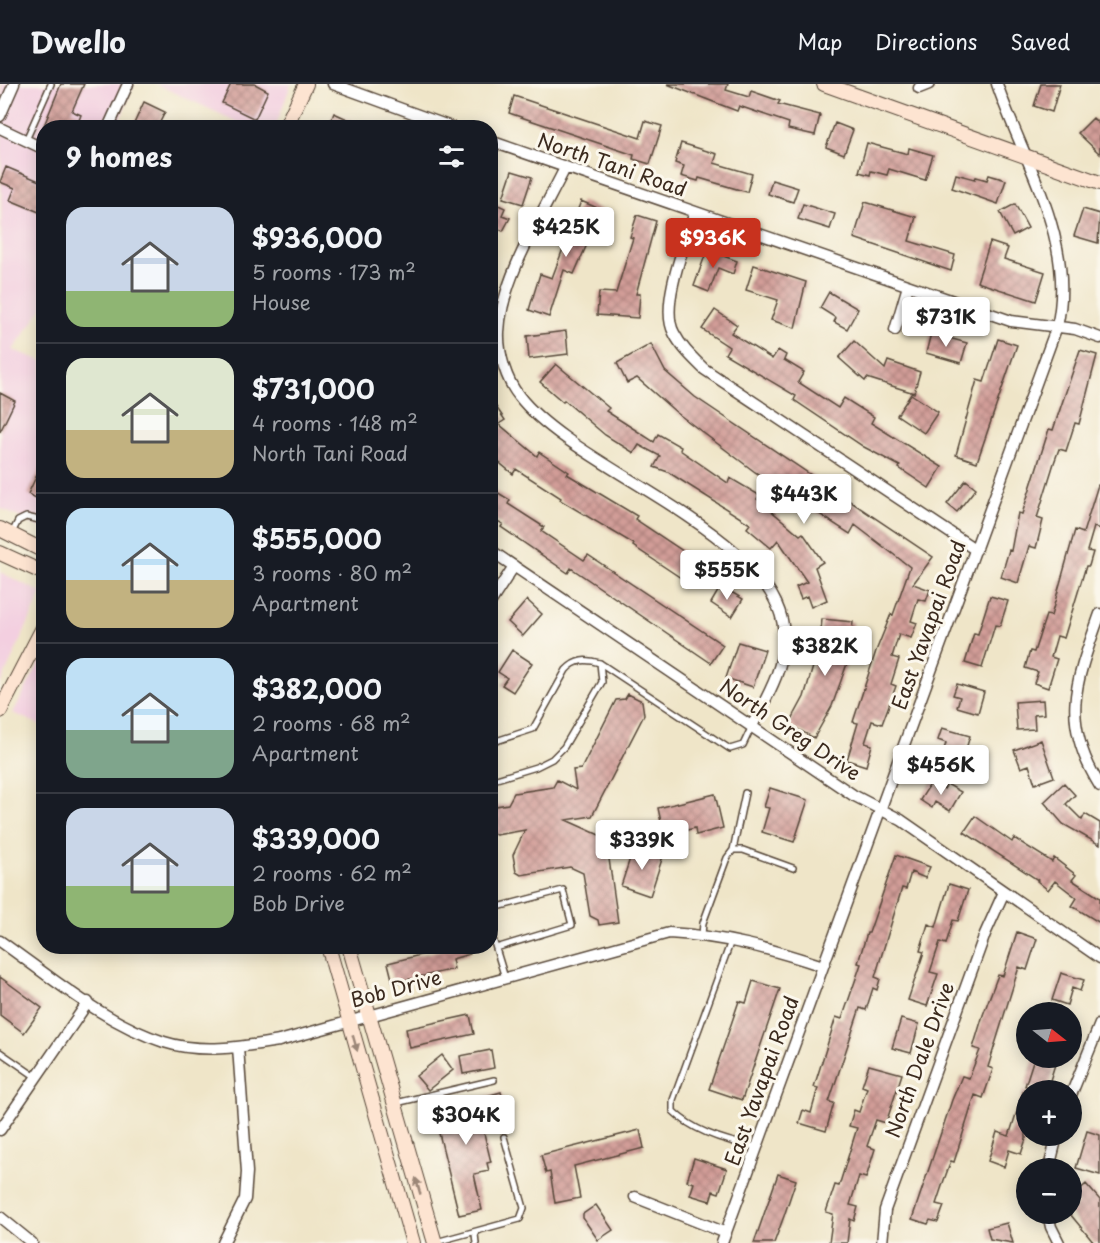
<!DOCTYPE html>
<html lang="en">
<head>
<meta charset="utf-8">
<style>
	:root { --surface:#171b24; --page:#20242c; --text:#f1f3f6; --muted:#9ea1a6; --line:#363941; --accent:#c8321e }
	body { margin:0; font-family:"Playpen Sans",sans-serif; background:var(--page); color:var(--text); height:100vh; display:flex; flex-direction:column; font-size:22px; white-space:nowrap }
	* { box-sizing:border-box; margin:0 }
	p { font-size:20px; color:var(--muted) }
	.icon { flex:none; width:33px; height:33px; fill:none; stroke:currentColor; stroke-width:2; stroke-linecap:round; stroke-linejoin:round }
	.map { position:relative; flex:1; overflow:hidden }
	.panel { position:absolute; left:36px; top:36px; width:462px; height:834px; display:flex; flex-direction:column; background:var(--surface); border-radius:24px; box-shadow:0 3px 15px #0003 }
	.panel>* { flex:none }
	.needle { width:39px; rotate:107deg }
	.fabs { position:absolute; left:1016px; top:918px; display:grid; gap:12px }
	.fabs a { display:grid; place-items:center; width:66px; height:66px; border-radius:50%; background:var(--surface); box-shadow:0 3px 15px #0003; font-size:30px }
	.price { position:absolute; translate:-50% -51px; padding:0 14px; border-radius:6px; background:#fff; color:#222; font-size:20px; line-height:39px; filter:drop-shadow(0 2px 3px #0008) }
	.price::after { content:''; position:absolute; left:50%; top:36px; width:18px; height:14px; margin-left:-9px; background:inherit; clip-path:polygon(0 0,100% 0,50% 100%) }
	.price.current { background:var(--accent); color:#fff }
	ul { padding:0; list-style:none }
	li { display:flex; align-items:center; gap:18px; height:150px; padding:0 30px }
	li+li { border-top:2px solid var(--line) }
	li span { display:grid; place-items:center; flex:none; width:168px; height:120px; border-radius:18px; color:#555 }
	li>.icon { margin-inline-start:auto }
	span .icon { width:72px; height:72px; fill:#fffc; stroke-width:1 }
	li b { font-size:26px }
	h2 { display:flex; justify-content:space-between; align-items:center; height:72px; padding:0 30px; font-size:26px }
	header { display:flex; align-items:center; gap:36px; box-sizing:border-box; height:84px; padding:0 30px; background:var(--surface); border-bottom:2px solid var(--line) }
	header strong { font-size:28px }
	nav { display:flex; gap:33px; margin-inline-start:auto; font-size:21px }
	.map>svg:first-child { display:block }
	.built { fill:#f3cfe0 }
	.building { fill:url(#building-cross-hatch) }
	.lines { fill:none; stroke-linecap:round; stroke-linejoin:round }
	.lane-casing { stroke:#564638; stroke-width:8 }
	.street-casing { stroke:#564638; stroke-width:13 }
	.secondary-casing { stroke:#564638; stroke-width:16 }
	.lane { stroke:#fff; stroke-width:5 }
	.street { stroke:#fff; stroke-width:10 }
	.secondary { stroke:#fde4d1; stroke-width:14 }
	.oneway { fill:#9c8778 }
	.labels { text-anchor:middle; stroke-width:6; stroke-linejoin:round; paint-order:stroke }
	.street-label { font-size:20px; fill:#3b2a1e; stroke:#fbf7ec }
</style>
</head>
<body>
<header>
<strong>Dwello</strong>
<nav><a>Map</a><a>Directions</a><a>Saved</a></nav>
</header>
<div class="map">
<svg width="1100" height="1159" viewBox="0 0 1100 1159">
	<defs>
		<pattern id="building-cross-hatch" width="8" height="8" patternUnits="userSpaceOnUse" patternTransform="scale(1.5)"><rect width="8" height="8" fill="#d29d98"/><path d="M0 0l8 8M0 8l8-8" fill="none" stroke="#ac807b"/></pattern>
	</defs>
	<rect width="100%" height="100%" fill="#fbf7ec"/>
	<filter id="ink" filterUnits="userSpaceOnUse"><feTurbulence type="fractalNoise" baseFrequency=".0167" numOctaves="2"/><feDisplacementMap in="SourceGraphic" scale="12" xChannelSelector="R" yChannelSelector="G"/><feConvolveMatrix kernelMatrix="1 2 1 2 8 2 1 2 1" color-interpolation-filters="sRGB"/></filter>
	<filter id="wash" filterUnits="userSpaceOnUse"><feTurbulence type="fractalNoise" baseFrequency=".008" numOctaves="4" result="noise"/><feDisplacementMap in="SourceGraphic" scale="24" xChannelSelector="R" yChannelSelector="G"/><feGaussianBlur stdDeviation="1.35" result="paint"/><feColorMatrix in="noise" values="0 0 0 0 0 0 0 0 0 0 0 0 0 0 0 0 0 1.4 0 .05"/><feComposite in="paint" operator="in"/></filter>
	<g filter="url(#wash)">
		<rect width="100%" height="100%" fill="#efe5c8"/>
		<path class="built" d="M2 0H134L117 43 44 44 43 223 13 266 43 277V445L0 424Z
			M156 0H291L275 44 248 43Z
			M0 488 42 509 0 601Z
			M43 572V642L13 629Z"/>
		<g id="blocks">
			<path class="building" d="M61 0H84L72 27 81 31 76 44H43Z
				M231 0H255L268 7 255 35 222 19Z
				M667 0H728L726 6 749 13 751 7 780 17 778 20 820 31 815 51 788 45 789 39 739 22 737 27Z
				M1041 0H1060L1052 28 1034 22Z
				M514 12 640 54 645 37 662 42 650 80 633 75 634 71 509 29Z
				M144 18 165 28 157 44H132Z
				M334 29 367 44H328Z
				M1093 34 1100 41V70L1078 49Z
				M835 39 853 46 844 70 826 63Z
				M681 59 717 70 714 79 752 90 747 108 699 94 698 97 681 92 684 82 675 79Z
				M867 59 908 70 909 64 933 71 925 96 889 85 887 91 871 87 870 91 859 88Z
				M6 83 44 99V117L39 128 10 116 15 104 0 98Z
				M512 87 532 93 523 120 503 114Z
				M956 90 975 95 976 93 987 96 989 91 1006 96 998 120 952 104Z
				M772 96 798 104 793 118 768 110Z
				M490 117 505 124 502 131 510 134 503 147 490 141Z
				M581 117 602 126 574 190 564 186 549 233 529 226 540 190 552 194Z
				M865 118 916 133 909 157 955 171 951 187 854 154Z
				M803 120 835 130 830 145 798 135Z
				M1015 120 1028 144 1013 152 1000 128Z
				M1083 125 1100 130 1098 159 1074 152Z
				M637 131 656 137 636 210H640L638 234 597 231 599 208 616 209 633 154 630 153Z
				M990 158 1008 164 1004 175 1045 188 1036 217 977 198Z
				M707 166 737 177 733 190 718 184 709 208 694 202Z
				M754 181 806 198 795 244 771 236 778 216 746 206Z
				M829 208 858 225 847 245 834 238 836 234 820 224Z
				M715 226 737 241 731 249 772 275 778 266 786 271 784 276 804 288 798 298 838 324 844 314 874 333 871 339 942 383 929 404 899 384 900 382 864 363 794 316 796 312 725 270 729 263 702 245Z
				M566 247 568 270 529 275 527 252Z
				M931 249 967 259 961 279 926 269Z
				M998 255 1017 261 977 378 956 371 977 296 984 298Z
				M854 257 885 285 888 277 920 288 914 309 867 294 865 297 839 274Z
				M651 260 665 287 695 313 933 473 913 500 930 506 926 517 918 515 911 537 917 539 911 554 899 550 892 573 899 575 891 600 896 602 882 640 872 637 865 659 872 661 866 682 847 676 858 639 853 638 876 567 891 530 893 531 910 483 855 441 850 450 755 388 677 329 637 294 627 299 617 279Z
				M1080 266 1097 271 1079 340 1075 339 1066 367 1059 365 1054 379 1037 434 1043 436 1036 464 1029 462 1018 499 1001 493 1009 466 1011 467 1018 429 1022 430 1049 345 1053 346Z
				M556 280 609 324 606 327 654 358 658 350 681 363 680 366 728 399 730 394 759 411 757 415 800 451 803 449 823 478 815 483 827 516 811 523 807 512 801 515 796 503 807 498 778 456 771 464 747 444 750 440 668 388 654 383 660 372 639 361 634 369 605 351 564 316 563 318 540 298Z
				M0 309 15 317 0 348Z
				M911 310 938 328 924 349 897 331Z
				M490 314 505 336 499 340 537 372 539 368 569 388 567 390 637 432 635 435 686 469 709 481 696 504 633 462 634 460 560 416 561 414 516 385 513 390 490 371Z
				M44 376V418L28 410Z
				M966 396 976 404 957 428 947 420Z
				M1098 401H1100V445L1094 443 1087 467 1093 468 1089 482H1086L1064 554 1057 552 1051 573 1057 575 1048 604 1034 599 1038 588 1025 584 1030 567 1034 568 1046 531 1051 532 1075 446 1083 449Z
				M490 404 510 416 508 420 544 443 541 447 584 476 588 471 723 561 711 579 571 484 568 489 501 443 503 440 490 433Z
				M721 502 743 515 732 533 711 519Z
				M990 512 1008 517 1000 542 995 541 982 584 965 579 974 549 978 550Z
				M527 516 542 530 523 552 508 538Z
				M822 535 853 538 849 574 832 622 814 654 789 641 804 613 815 576 818 578Z
				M738 558 765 566 753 603 726 594Z
				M512 566 532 579 513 608 502 601 507 594 498 588Z
				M957 600 984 608 978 629 957 623 960 613 953 611Z
				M628 610 642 617 644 631 592 732 566 736 606 754 618 838 599 841 598 836 590 832 583 789 570 783 521 791 516 788 513 771 525 746 496 751 490 748V723L508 720 514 709 553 703 557 696 576 706 573 686 581 685 616 616 625 615Z
				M1043 616 1044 630 1034 631 1035 645 1017 646 1015 618Z
				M942 644 970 652 965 668 961 667 957 679 941 675 946 659 938 656Z
				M1041 656 1054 693 1035 700 1029 681 1021 684 1014 666Z
				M932 697 944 705 947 700 961 708 950 727 935 718 932 724 920 716Z
				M1064 699 1075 711 1066 720 1082 736 1085 730 1100 739V761L1063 740 1044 718Z
				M770 704 808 716 794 758 762 748 769 724 764 723Z
				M715 710 723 744 696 751 695 744 664 752 658 724Z
				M975 732 1012 758 1014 754 1052 778 1054 774 1076 791 1072 796 1100 814V839L1072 822 1077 814 1055 797 1048 806 1037 797 1038 796 964 748Z
				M634 762 663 772 650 812 621 802Z
				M896 771 930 783 925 794 911 788 906 805 902 804 875 893 880 895 877 906 873 904 866 926 860 924 829 1018 834 1019 826 1047 799 1039 803 1026 811 1029 818 1004 814 1003 836 933 842 935 861 880 858 879 867 849H869Z
				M949 800 968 806 958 837 953 836 946 860 940 858 930 888 938 890 927 922 908 916 924 868 920 867 928 840 936 843Z
				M1017 848 1037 855 1027 886 1019 883 988 983 993 985 983 1014 975 1011 954 1078 951 1077 944 1096 936 1120 944 1122 938 1138 930 1136 928 1140 912 1135 952 1016 962 992 969 994 980 966 973 964 983 931 998 891 1003 892Z
				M456 862H468L470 870 452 875 454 885 393 899 388 879Z
				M1061 889 1084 896 1080 907 1072 904 1067 921 1052 916Z
				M0 893 42 924 24 949 0 931Z
				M753 897 780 905 742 1016 709 1005 739 917 746 919Z
				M470 931 474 950 410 964 406 945Z
				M901 935 919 940 911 969 892 964Z
				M491 966 494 984 463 990 460 972Z
				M442 971 453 986 428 1006 416 992Z
				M1034 974H1057L1047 1006 1025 1002Z
				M869 981 902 990 886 1039 876 1036 867 1062 875 1065 866 1094 859 1092 850 1121 858 1123 854 1137 850 1135 847 1159H829L833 1130 826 1128 835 1101 839 1102 857 1044 849 1042 854 1026 859 1028 867 1004 862 1002Z
				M1024 1005 1026 1006V1055L1021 1070 1009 1066 1004 1083 988 1077 997 1048 1009 1052Z
				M501 1008 506 1026 480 1033 491 1078 487 1079 489 1087 474 1090 482 1126 459 1131 438 1045 435 1046 430 1028Z
				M640 1046 644 1064 574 1082 580 1114 555 1119 550 1088 546 1089 541 1071Z
				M1087 1047 1100 1051V1091L1076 1084Z
				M694 1074 727 1085 719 1109 713 1107 710 1117 690 1111 694 1099 687 1097Z
				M778 1090 796 1096 784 1132 774 1159H754Z
				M1086 1100 1100 1116V1159H1094L1070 1130 1078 1120 1072 1113Z
				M596 1121 613 1146 598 1156 583 1134V1130Z
				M1007 1139 1013 1159 990 1155 987 1144Z"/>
		</g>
	</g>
	<g filter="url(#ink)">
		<use href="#blocks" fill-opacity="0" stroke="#564638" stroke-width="1.5"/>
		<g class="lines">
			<defs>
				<path id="lane" d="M26 56 51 0
					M12 449 18 437 26 433 44 437
					M490 659 533 645 566 586C576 575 586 575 600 579L730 665 743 661 752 642
					M490 697 536 683 552 675 564 663 602 598 600 579
					M733 766 745 709
					M490 825 563 806 572 841 496 864
					M490 845 505 894
					M702 851 703 839 727 774 733 766H743L793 784
					M731 857 673 1016V1027C694 1048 729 1058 757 1063
					M0 968 36 993
					M396 1019 494 996
					M475 1150 476 1159
					M436 1158 520 1135 524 1124 504 1053"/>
				<path id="street" d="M333 0 454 44
					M919 4 929 0
					M0 32 14 0
					M0 44 44 65
					M108 44 128 0
					M490 57 1011 237 1075 245 1100 254
					M565 84C542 131 501 195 499 248 498 269 506 296 519 312 576 387 784 451 784 553 784 586 766 614 752 642
					M695 128C686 157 659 222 674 249 681 263 693 274 704 285L976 466
					M895 246 908 202
					M490 466 853 711 901 736 1100 874
					M490 519 514 482
					M1100 530C1076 597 1059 636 1100 702
					M0 857C51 893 104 939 164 958 201 970 242 963 279 957L669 849C723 852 772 865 823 882
					M1071 1011 1100 940
					M0 1046 88 918
					M1049 1084 1057 1052
					M635 1113 726 1149
					M1048 1130 1051 1143 1059 1159
					M0 1133 32 1159
					M223 1159 245 1115 247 1088 238 963
					M722 1159 1057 242C1077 158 1023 77 997 0
					M882 1159 885 1126 985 850 1004 808"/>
				<path id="secondary" d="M824 0 1100 99
					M285 44 306 0
					M0 445 44 467
					M0 469 44 489
					M0 627 44 542
					M328 862 413 1159
					M349 862 435 1159"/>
			</defs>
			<use href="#lane" class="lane-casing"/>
			<use href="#street" class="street-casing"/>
			<use href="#secondary" class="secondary-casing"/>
			<use href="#lane" class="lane"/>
			<use href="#street" class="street"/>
			<use href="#secondary" class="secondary"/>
		</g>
		<defs><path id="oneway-solid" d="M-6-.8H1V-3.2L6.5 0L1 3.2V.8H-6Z" transform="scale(1.5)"/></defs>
		<g class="oneway">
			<use href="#oneway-solid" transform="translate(355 959) rotate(74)"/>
			<use href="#oneway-solid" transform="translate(418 1102) rotate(-106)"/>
		</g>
	</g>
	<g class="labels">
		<g class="street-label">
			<text transform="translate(612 81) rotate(19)" y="7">North Tani Road</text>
			<text transform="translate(929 541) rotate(-70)" y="7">East Yavapai Road</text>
			<text transform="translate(790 646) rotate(34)" y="7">North Greg Drive</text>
			<text transform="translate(396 905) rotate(-15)" y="7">Bob Drive</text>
			<text transform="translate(920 976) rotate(-70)" y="7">North Dale Drive</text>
			<text transform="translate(762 997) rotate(-70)" y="7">East Yavapai Road</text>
		</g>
	</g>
</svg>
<div class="fabs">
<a><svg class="needle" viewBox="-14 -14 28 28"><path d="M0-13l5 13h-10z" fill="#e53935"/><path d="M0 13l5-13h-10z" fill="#9ea1a6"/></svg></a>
<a>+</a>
<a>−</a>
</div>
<b class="price" style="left:566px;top:174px">$425K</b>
<b class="price current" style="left:713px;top:185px">$936K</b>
<b class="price" style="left:946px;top:264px">$731K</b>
<b class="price" style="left:804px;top:441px">$443K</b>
<b class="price" style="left:727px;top:517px">$555K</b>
<b class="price" style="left:825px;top:593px">$382K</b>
<b class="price" style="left:941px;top:712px">$456K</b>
<b class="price" style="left:642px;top:787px">$339K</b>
<b class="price" style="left:466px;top:1062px">$304K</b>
<section class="panel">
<h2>9 homes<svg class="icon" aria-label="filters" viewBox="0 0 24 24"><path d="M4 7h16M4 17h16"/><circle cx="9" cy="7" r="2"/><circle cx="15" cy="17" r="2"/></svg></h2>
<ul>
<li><span style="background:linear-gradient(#c9d6e8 70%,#8fb573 0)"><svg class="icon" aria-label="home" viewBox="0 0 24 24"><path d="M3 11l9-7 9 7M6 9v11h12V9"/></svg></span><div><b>$936,000</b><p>5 rooms · 173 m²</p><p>House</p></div></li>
<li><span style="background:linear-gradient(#dfe7d0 60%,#c2b280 0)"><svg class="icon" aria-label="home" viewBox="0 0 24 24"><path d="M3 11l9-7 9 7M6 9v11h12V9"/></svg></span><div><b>$731,000</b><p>4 rooms · 148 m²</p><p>North Tani Road</p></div></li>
<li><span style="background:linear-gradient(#bfe0f5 60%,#c2b280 0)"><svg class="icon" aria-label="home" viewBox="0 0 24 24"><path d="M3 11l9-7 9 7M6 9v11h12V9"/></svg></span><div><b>$555,000</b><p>3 rooms · 80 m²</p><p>Apartment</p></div></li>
<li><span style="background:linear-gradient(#bfe0f5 60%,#7fa58c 0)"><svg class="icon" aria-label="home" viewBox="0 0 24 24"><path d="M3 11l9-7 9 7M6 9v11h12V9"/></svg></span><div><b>$382,000</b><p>2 rooms · 68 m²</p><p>Apartment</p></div></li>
<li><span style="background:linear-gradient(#c9d6e8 65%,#8fb573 0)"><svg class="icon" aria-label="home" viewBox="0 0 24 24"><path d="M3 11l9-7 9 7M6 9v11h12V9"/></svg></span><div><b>$339,000</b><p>2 rooms · 62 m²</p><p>Bob Drive</p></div></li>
</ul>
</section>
</div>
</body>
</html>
